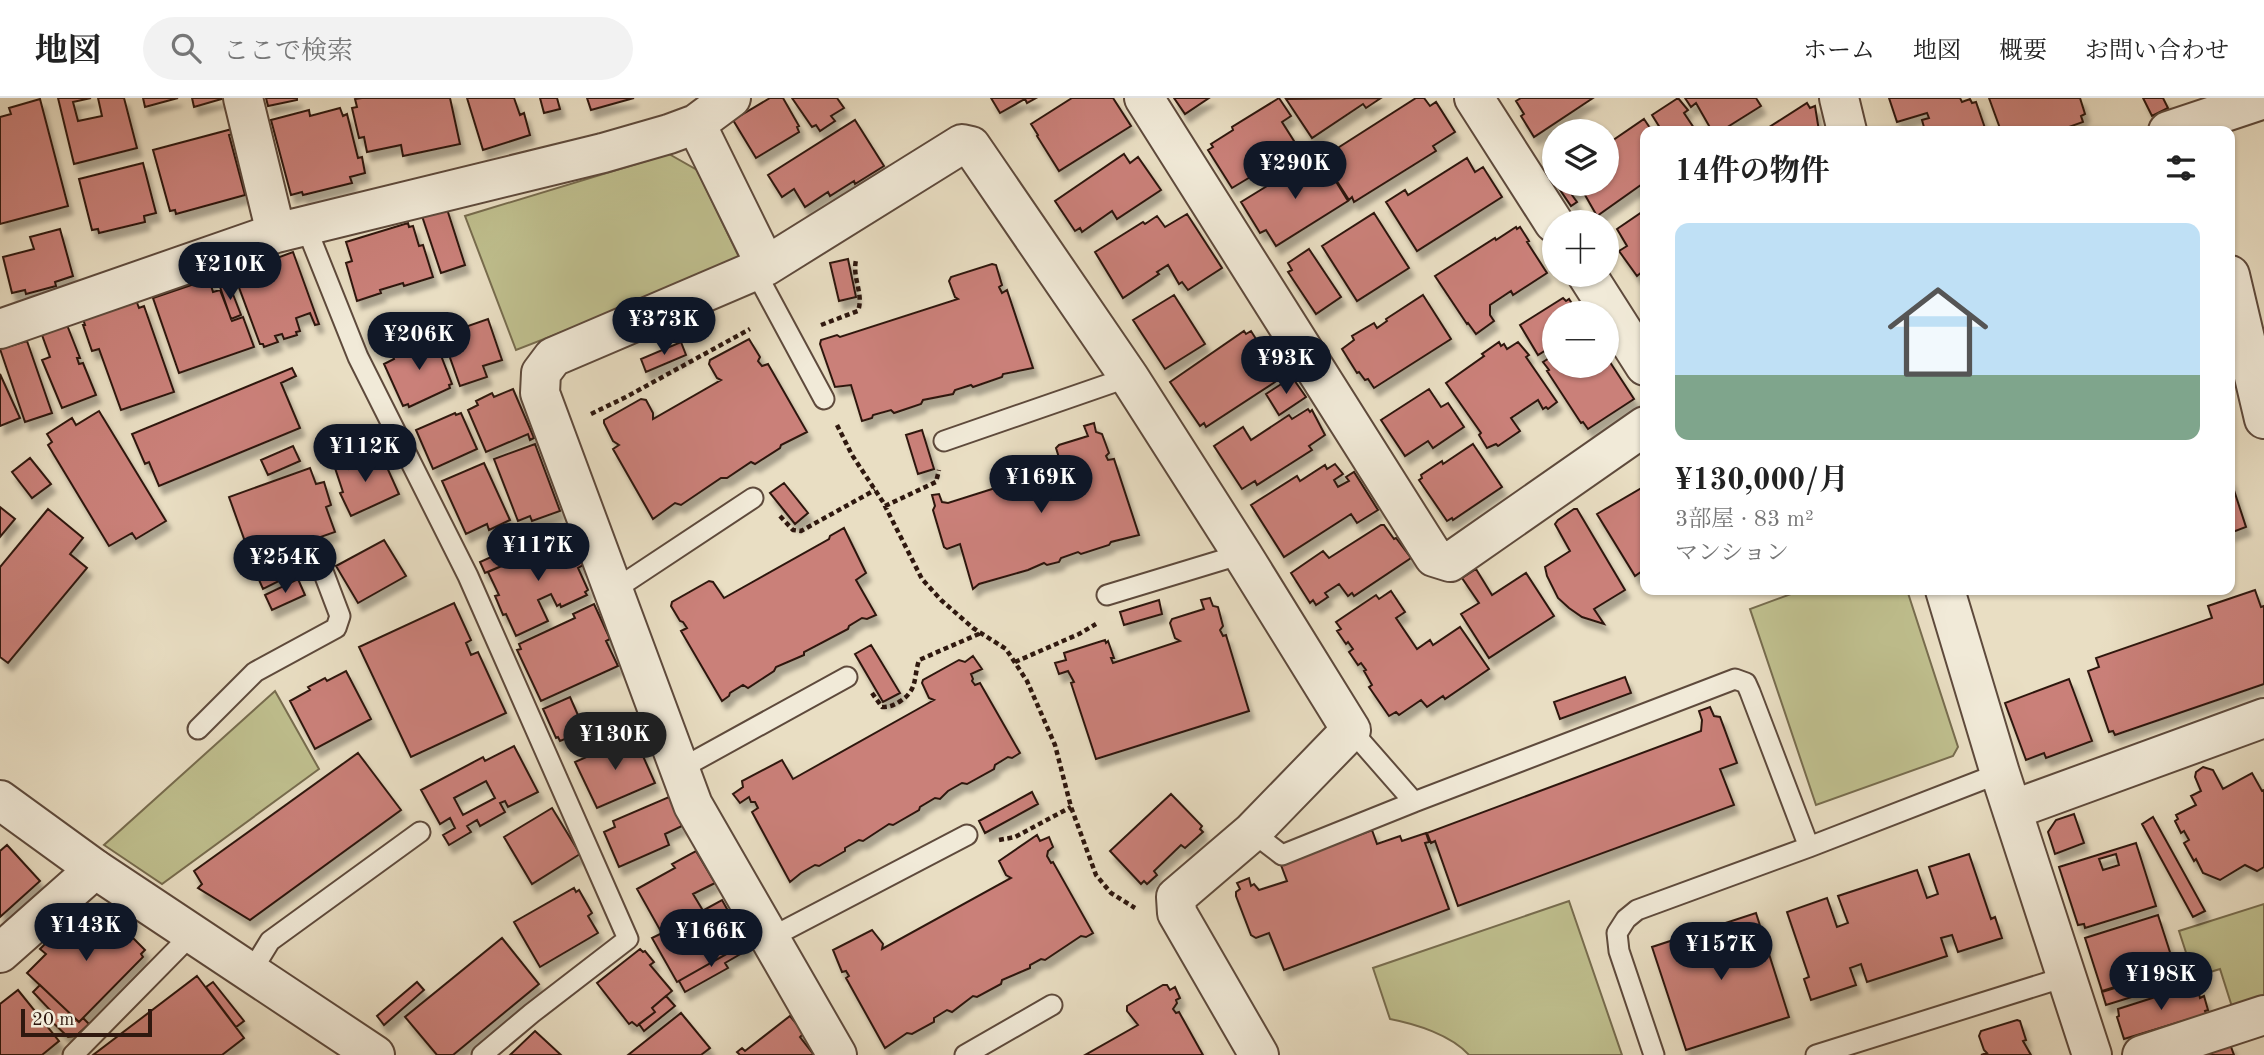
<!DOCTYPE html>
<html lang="ja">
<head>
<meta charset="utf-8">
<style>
	:root { --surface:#fff; --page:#f2f2f2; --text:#222; --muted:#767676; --line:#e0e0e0; --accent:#111827 }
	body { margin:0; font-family:"Old Standard TT","Noto Serif JP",serif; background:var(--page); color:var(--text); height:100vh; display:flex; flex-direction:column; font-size:26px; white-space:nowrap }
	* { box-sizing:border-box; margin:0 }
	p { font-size:23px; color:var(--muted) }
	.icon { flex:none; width:38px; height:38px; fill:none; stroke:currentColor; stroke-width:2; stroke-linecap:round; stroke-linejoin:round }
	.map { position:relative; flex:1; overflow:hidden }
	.details { position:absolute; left:1640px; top:28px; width:595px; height:469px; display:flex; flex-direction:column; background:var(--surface); border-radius:14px; box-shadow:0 2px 5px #0004 }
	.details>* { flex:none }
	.buttons { position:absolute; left:1542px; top:21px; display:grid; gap:14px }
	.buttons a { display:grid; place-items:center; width:77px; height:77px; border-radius:50%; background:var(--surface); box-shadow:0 2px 5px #0004; font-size:35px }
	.scale { position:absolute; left:21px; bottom:18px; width:131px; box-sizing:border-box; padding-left:7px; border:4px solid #2f180f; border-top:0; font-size:19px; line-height:24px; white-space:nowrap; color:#2f180f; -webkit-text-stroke:5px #f1ead8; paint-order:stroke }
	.price { position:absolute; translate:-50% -60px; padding:0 16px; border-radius:24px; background:var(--accent); color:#fff; font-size:23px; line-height:46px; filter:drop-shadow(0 2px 4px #0008) }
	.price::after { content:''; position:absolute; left:50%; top:42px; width:21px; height:16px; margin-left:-10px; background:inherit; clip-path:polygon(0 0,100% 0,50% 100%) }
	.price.active { background:#222; color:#fff }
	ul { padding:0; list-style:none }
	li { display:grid; align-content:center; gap:14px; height:371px; padding:0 35px }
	li span { display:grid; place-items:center; height:217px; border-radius:14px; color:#555 }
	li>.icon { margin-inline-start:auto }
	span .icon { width:126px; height:126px; fill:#fffc; stroke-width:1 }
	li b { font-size:30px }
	h2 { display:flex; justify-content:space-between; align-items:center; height:84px; padding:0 35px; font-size:30px }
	header { display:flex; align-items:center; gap:42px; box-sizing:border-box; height:98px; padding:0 35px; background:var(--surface); border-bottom:2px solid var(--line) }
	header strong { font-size:33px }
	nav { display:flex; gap:38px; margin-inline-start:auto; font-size:24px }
	.search { width:490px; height:63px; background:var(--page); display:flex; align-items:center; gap:18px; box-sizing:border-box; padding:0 24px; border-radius:38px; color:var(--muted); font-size:26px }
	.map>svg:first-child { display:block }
	.green { fill:#bfbf8e; stroke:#776c4e; stroke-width:2 }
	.building { fill:#ca8079; stroke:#2f180f; stroke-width:2; fill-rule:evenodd; filter:url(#shadow) }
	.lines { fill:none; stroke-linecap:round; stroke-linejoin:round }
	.service-casing { stroke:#5e4a3c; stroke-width:23 }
	.minor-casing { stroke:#5e4a3c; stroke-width:42 }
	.tertiary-casing { stroke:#5e4a3c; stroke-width:42 }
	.path { stroke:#2f180f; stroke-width:4.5; stroke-dasharray:5 3.5; stroke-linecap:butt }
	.service { stroke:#f1ead8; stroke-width:19 }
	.minor { stroke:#f1ead8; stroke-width:38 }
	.tertiary { stroke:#f1ead8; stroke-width:38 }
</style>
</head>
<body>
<header>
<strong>地図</strong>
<div class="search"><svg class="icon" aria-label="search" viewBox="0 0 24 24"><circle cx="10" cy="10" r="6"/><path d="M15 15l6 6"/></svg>ここで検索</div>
<nav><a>ホーム</a><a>地図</a><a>概要</a><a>お問い合わせ</a></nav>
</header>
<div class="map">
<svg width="2264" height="957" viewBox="0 0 2264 957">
	<defs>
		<filter id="shadow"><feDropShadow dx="4.5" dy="8" stdDeviation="2" flood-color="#0004"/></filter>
	</defs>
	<rect width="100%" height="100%" fill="#e9dec3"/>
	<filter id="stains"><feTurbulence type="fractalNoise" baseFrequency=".00286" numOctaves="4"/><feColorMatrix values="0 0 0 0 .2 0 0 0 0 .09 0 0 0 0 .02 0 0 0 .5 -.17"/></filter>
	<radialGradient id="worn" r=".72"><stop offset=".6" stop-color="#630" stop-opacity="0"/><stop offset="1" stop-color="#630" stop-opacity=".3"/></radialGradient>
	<path class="green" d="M669 56 697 72 739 159 737 166 516 252 465 118Z
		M1802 492H1907L1958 649 1953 658 1816 707 1750 511Z
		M275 593 319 671 162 786 104 747Z
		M1569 803 1622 957H1469C1451 937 1416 926 1390 921L1373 870Z
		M2264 806V906L2234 915 2220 871 2194 879 2179 833Z"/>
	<path class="building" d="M58 0H91L73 4 78 23 102 18 98 0H124L137 50 74 66Z
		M143 0H178L145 9Z
		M192 0H225L194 9Z
		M266 0H297V2L268 8Z
		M362 0H450L460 46 403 58 401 47 367 54 364 39 359 40 352 10 357 9 355 1Z
		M467 0H514L520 17 524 15 530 37 483 52Z
		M540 0H557L560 11 544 15Z
		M587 0H634L591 12Z
		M770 0H783L799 28 797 29 799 34 756 60 733 22Z
		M792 0H837L844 10 831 18 835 23 820 33 816 27 812 29Z
		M991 0H1036L1027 5 1025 1 1000 15Z
		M1072 0H1113L1131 28 1059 73 1037 38 1038 37 1031 26Z
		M1174 0H1209L1185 16Z
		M1279 0 1291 18 1282 24 1294 43 1259 67 1262 72 1232 90 1208 52 1213 49 1211 46 1233 32 1232 29Z
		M1381 0 1366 10 1363 6 1312 40 1286 1Z
		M1416 0H1424L1430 8 1436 4 1455 34 1433 48 1436 53 1354 104 1352 99 1349 102 1322 60Z
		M1521 0H1593L1534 39 1521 18 1524 16 1516 3Z
		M1678 0 1688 12 1684 15 1696 33H1662L1652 17Z
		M1685 0H1756L1761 8 1721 33H1712L1696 5 1691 9Z
		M1889 0H1960L1962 4 1970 1 1972 5 1976 4 1986 33H1925L1922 22 1929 20 1927 15 1897 24Z
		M1989 0H2080L2085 16 2081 18 2083 24 2066 30 2068 33H2001Z
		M2143 0H2163L2168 10 2152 18Z
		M40 1 68 108 0 126V19L11 16 9 10Z
		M1807 5 1810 10 1815 8 1819 33H1763Z
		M340 10 343 18 347 16 358 60 362 59 365 75 350 79 352 85 303 97 302 94 291 97 271 22 309 12 310 18Z
		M1644 21 1652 33H1645V84L1597 118 1581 90 1572 97 1577 104 1571 108 1556 86H1606V47Z
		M855 22 884 68 855 86 854 83 830 98 828 94 805 109 794 91 782 99 768 77Z
		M232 31 234 36 229 37 245 97 176 116 175 112 170 113 153 52Z
		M1124 56 1130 65 1138 59 1161 92 1117 121 1112 113 1082 134 1080 130 1075 133 1055 103Z
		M1319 56 1348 103 1276 148 1266 132 1260 135 1241 104Z
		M1467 60 1475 74 1483 69 1502 99 1417 153 1386 104 1405 92 1408 97Z
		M143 65 156 115 144 118 145 124 99 135 98 131 92 132 79 81Z
		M446 108 465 167 441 175 421 115Z
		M1645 112V175L1643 173 1637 178 1619 153 1627 148 1617 131Z
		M1374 115 1409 170 1357 203 1322 148Z
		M1187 116 1222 170 1188 192 1182 184 1179 186 1168 167 1157 174 1159 176 1123 200 1095 154 1143 124 1145 126 1157 118 1165 129Z
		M408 125 409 129 413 128 419 148 423 147 433 179 404 188 403 185 380 192 381 195 357 203 346 165 352 163 346 144Z
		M1516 129 1517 131 1520 129 1529 143 1527 144 1547 175 1513 197 1511 193 1490 207V217L1494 223 1476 236 1468 225 1467 226 1435 178 1495 140 1496 142Z
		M60 131 73 178 55 184 56 188 26 196 25 192 12 195 3 159 34 151 30 139Z
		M1309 151 1341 199 1316 216 1288 174 1292 172 1288 165Z
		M293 154 319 226 315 227 310 215 296 220 300 233 296 234 297 237 284 241 282 236 275 238 278 244 264 249 263 246H260L234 176Z
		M848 161 856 199 839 203 830 165Z
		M992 166 996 167 1002 187 999 189 1002 195 1007 192 1033 270 1003 276 1002 279 973 289 971 287 955 292 953 296 923 302 921 306 894 315 891 312 873 317 872 320 862 323 851 287 835 289 820 246 821 242 837 237 840 239 958 201 955 199 949 183 951 179Z
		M209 181 213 194 220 192 232 223 243 219 254 249 179 275 153 200Z
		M229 186 241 217 231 221 220 189Z
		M1174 197 1205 246 1165 271 1133 222Z
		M1423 197 1451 241 1374 290 1368 281 1365 282 1359 274 1357 275 1342 251 1354 242 1352 238 1374 225 1377 230 1387 223 1386 221Z
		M1563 200 1566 203 1569 201 1578 215H1554V247L1538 257 1520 227Z
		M136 202 139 210 144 208 174 294 121 312 99 251 92 253 83 227H85L83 221Z
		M488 221 502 262 483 268 487 279 460 288 442 237Z
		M67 227 80 260H77L79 266 83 265 96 297 62 310 42 262 50 259 42 237Z
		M1244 233 1246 236 1251 233 1263 252 1257 256 1275 284 1206 329 1204 325 1200 328 1170 284Z
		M433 237 452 286 449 287 450 290 409 309 408 306 403 308 384 266 394 261 392 256Z
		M749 241 760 259 758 263 762 268 768 266 807 334 781 347 780 350 755 366 751 364 727 380H721L681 407 675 405 653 421 613 351 619 347 613 343 604 325V322L641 301 646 302 653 315V321L721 282 717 280 709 266 710 262Z
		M27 243 52 315 25 324 0 251Z
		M681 244 686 257 646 274 641 261Z
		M1499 244 1501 248 1504 246 1507 251 1518 244 1529 257 1526 259 1557 304 1548 311 1546 309 1543 311 1538 302 1511 320 1520 333 1498 348 1496 346 1487 350 1479 337 1481 335 1446 285 1484 258 1482 256Z
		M1554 257V268H1606V258L1634 301 1588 331 1583 324 1581 325 1547 273 1549 272 1543 264Z
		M292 270 296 278 281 285 300 330 159 388 149 364 145 366 132 336Z
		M0 276 20 320 0 328Z
		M1292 279 1306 299 1279 317 1266 296Z
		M513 291 534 340 530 342 528 336 486 354 468 312 478 307 476 303 492 295 494 299Z
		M1429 291 1441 309 1448 305 1464 329 1433 350 1428 343 1405 358 1381 322Z
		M1308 311 1310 314 1312 312 1325 337 1309 348 1312 352 1257 387 1255 383 1242 391 1214 348 1243 329 1251 342 1289 317 1292 321Z
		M99 313 166 423 136 441 132 435 109 448 48 347 52 344 47 336 72 320 76 327Z
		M455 315 456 317 461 315 477 351 433 371 416 332Z
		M1094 325 1096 334 1102 336 1109 355 1106 358 1108 362 1114 361 1139 437 1111 444 1109 447 1081 456 1078 454 1061 460 1059 464 1047 467 1044 465 1028 472 979 486 973 491 960 446 947 451 944 449 933 412 935 408 932 397 939 396 942 404 948 405 1065 368 1061 366 1056 350 1059 347 1088 338 1084 328Z
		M922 332 934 371 918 376 906 337Z
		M535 346 560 413 532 423 530 418 518 423 494 361Z
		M1473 346 1502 389 1453 422 1452 420 1447 423 1419 382 1422 380 1421 377 1442 363 1443 366Z
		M293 348 300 363 268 377 261 362Z
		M381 356 399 396 351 418 340 395 343 394 334 367 345 362 349 371Z
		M30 360 51 386 32 400 12 374Z
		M484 365 510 422 489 432 487 426 466 436 442 383Z
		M1335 366 1343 376 1334 382 1338 389 1349 383 1346 379 1354 374 1378 412 1357 425 1351 416 1284 459 1251 407 1297 378 1300 383 1325 367 1327 371Z
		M310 370 316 386 324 384 331 407 326 409 335 434 252 463 229 399Z
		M2230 380 2246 429 2230 435Z
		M784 385 808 415 795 426 770 395Z
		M1645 388V471L1635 478 1597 416Z
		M0 409 15 421 0 439Z
		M48 411 83 440 70 456 87 470 8 565 0 559V469Z
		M1574 411H1577L1625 492 1594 511 1604 526 1582 519 1569 510 1558 500 1547 478 1545 469 1570 453 1555 426 1558 422Z
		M564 426 569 438 541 451 538 445 508 458 511 464 485 475 480 464Z
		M1381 427H1384L1394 441 1396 440 1411 460 1354 498 1352 495 1348 498 1339 486 1325 495 1328 499 1316 507 1313 502 1310 505 1291 475 1323 453 1329 460Z
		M844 430 866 475 856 482 876 517 867 521 862 520 849 528 848 531 804 554V557L776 569 774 573 748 590 743 587 730 595 729 598 722 603 681 533 687 530 683 524 680 523 671 508 672 504 709 483 713 484 724 500 829 441 830 438Z
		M569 438 583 467 578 470 588 492 585 494 587 497 561 509 560 506 557 508 551 496 538 502 548 523 516 538 506 516 503 517 495 498 499 497 488 474 511 464 508 458 538 445 541 451Z
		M384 442 406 478 358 505 336 468Z
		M288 460 295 475 263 491 256 475Z
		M1476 471 1492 497 1526 475 1554 518 1489 560 1461 516 1479 505 1462 480Z
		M298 481 305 497 272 512 265 497Z
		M2255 492 2261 509 2264 508V586L2115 637 2113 633 2109 634 2088 573 2099 569 2096 560 2212 520 2208 508Z
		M1391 493 1405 514 1396 520 1417 551 1430 542 1433 547 1460 529 1489 571 1445 601 1443 598 1427 609 1421 602 1399 617 1396 614 1389 618 1369 589 1372 587 1364 573 1366 572 1361 565 1358 567 1349 554 1353 551 1348 544 1346 546 1337 533 1341 531 1336 524 1376 497 1379 501Z
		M1210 500 1213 508 1218 509 1223 528 1220 532 1223 538 1226 537 1249 613 1096 661 1071 585 1074 584 1068 573 1059 576 1055 565 1066 562 1064 555 1105 542 1106 545 1108 543 1114 560H1111L1113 565 1180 543 1175 540 1170 525 1172 521 1204 511 1201 502Z
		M1159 502 1162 516 1124 527 1120 514Z
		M454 505 471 542 466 545 471 557 478 554 506 615 411 659 359 549Z
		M594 506 610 541 606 543 618 568 541 603 517 552 521 551 519 546 575 520 573 516Z
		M871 547 900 595 883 604 855 556Z
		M973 558 982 571 971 576 973 581 972 583 975 587 980 585 1020 655 1012 660 1008 659 995 667 994 671 967 686 962 685 948 693 940 701 935 700 920 709 919 712 893 727 889 726 863 743 859 742 845 750V753L819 768 815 767 801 775 790 784 752 714 758 710 755 704H751L749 699 740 705 733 696 743 689 742 683 782 662 793 681 934 602 929 600 922 585 923 582 959 562 965 564Z
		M346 573 371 621 315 651 290 603 310 592 308 589 325 580 327 583Z
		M1625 579 1631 595 1560 621 1554 604Z
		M2069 581 2092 643 2046 660 2044 655 2026 662 2005 605Z
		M570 599 585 633 560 643 558 639 556 640 543 611Z
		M1710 609 1714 618 1720 619 1737 665 1720 671 1734 707 1458 808 1435 743 1431 745 1427 735 1701 633 1702 622 1699 613Z
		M634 638 655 685 597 710 575 664Z
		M514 648 538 694 508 709 505 703 500 705 505 714 480 728 477 722 467 728 471 734 449 747 443 737 455 730 450 720 440 726 421 692 483 659 485 663ZM486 683 495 700 463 717 454 700Z
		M358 655 401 712 250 822 198 790 202 786 194 773Z
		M2203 669 2213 672 2223 691 2252 675 2262 693 2264 692V769L2257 773 2245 767 2220 782 2203 775 2196 761 2194 763 2184 745 2189 742 2184 733 2181 735 2175 723 2178 721 2176 717 2196 707 2191 698 2201 693 2195 679 2196 674Z
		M1032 694 1038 706 985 735 979 723Z
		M1171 696 1202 728 1200 731 1203 734 1185 750 1181 747 1154 773 1157 777 1147 786 1144 783 1141 786 1110 753Z
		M669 699 682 728 665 736 669 747 619 769 604 734 615 729 613 723Z
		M552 710 580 756 532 786 504 739Z
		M2074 716 2084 745 2055 756 2048 734 2056 722Z
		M2153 719 2205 813 2193 819 2142 726Z
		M1372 732 1377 746 1400 738 1402 743 1426 735 1429 744 1425 745 1449 811 1284 872 1269 835 1256 840 1251 837 1236 798V794L1240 791 1237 785 1249 780 1251 788 1254 786 1259 792 1287 783 1281 767Z
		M1037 737 1040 743 1049 739 1053 749 1048 753 1047 758 1051 765 1053 764 1093 835 1086 839 1081 838 1045 862 1041 861 1030 867V870L1002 882 1001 886 977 899 973 898 952 914 947 912 934 920V924L912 936 907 935 885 950 846 880 849 878 846 873 842 874 833 852 872 832 883 846 882 851 1011 780 1006 777 999 763Z
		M2136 745 2156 808 2085 830 2084 826 2078 827 2059 769ZM2116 756 2119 767 2103 772 2099 761Z
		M7 747 40 783 0 819V753Z
		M696 753 715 785 693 796 705 816 664 839 637 791 675 770 672 766Z
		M1969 756 1991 821 1995 819 2002 840 1958 854 1952 837 1941 840 1947 858 1867 884 1861 866 1850 870 1856 887 1811 902 1804 881 1809 879 1787 814 1827 800 1837 829 1848 825 1838 798 1917 772 1927 800 1938 796 1929 769Z
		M574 790 576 794 579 792 592 815 588 818 598 835 540 869 514 824Z
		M722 802 746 845 677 884 652 840 662 835 664 839 705 816 702 813Z
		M91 810 113 832 119 826 145 852 141 856 143 859 79 924 27 875 46 856 40 851 64 827 70 832Z
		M1756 815 1789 919 1686 952 1652 849Z
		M2158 817 2178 879 2156 886 2158 891 2139 897 2134 883 2102 893 2085 840Z
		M502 840 539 886 453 957H437L405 919Z
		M746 845 749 851 725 865 728 870 685 894 679 883Z
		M640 851 643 854 645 853 654 864 650 867 672 893 652 910 655 914 637 928 632 924 629 926 597 885Z
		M197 878 244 940 222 957H93Z
		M213 884 244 923 236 929 206 889Z
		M417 884 424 892 384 927 377 918Z
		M2134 884 2138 897 2106 907 2102 894Z
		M40 887 79 924 83 920 89 926 76 938 68 939 47 919 51 913 33 894Z
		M1163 887H1167L1170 892 1175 889 1180 900 1176 902 1177 905 1173 911 1176 915 1179 914 1203 957H1085L1138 927 1127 913V908Z
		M2193 887 2195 892H2198L2200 900 2204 898 2208 912 2205 913 2206 916 2124 941 2117 919 2119 918 2118 911Z
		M18 892 59 943 42 957H0V906Z
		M666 898 675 908 644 933 639 926 655 914 652 910Z
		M681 915 710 950 701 957H628Z
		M790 918 804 935 800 939 814 957H740L737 954 742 950 745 953Z
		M2017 922 2020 923 2026 942 2023 943 2031 957H1981L1987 955 1984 952 1979 938 1981 933Z
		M535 933 561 957H510Z
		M2230 946 2234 957H2196Z"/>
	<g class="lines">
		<defs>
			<path id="service" d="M306 129 358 259 468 478 628 841 532 915 482 957
				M755 173 824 301
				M944 343 1129 279
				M614 492 753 400
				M1107 497 1242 456
				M198 631 255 574 336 530 340 518 315 452
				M1351 632 1414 704 1735 581 1746 585 1750 594 1809 749
				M680 671 847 579
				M1252 734 1282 757 1414 704
				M770 840 967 737
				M251 874 270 843 420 734
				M73 957 193 835
				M965 957 1052 907
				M1654 957 1619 853 1617 835 1626 821 1637 812 1809 749 2000 675
				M1816 957 2068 878"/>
			<path id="minor" d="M243 0 276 135
				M1144 0 1434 459 1450 464 1645 328
				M1474 0 1554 125
				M1839 0 1847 33
				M696 26 766 168
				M2168 33 2264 1
				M1587 177 1645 268
				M2230 177 2264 321
				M0 231 276 135 603 55 669 36 696 26 731 0
				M1945 492 2000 675 2092 957
				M2012 712 2264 620
				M0 855 95 771
				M837 957 693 707 540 295 541 275 553 259 766 168 962 46 971 48 1129 279 1242 456 1351 632 1252 734 1176 799 1177 815 1259 957
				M2142 957 2264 917"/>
			<path id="tertiary" d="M0 702 95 771 375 957"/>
		</defs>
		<use href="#service" class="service-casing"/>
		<use href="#minor" class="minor-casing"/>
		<use href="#tertiary" class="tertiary-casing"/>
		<path class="path" d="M821 227 858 213C864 196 852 180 856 162
			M591 316 626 299 750 231
			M837 327 852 357 883 404 922 481 941 502 973 530 1006 551 1027 583 1055 647 1071 709 1096 777 1111 795 1135 810
			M885 408 936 384 939 372
			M780 418 793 432 801 433 875 392
			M1015 564 1079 536 1096 526
			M872 595 882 609C889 609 892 608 899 604 918 592 913 582 919 562L981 535
			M999 742 1015 739 1071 709"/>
		<use href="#service" class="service"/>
		<use href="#minor" class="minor"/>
		<use href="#tertiary" class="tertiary"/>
	</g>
	<rect width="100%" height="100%" filter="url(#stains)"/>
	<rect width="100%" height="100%" fill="url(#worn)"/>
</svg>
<div class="buttons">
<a><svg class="icon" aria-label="layers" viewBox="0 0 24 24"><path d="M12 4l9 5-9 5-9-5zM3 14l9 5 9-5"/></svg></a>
<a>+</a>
<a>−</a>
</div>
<div class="scale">20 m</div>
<b class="price" style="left:1295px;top:103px">¥290K</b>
<b class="price" style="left:230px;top:204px">¥210K</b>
<b class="price" style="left:664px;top:259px">¥373K</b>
<b class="price" style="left:419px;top:274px">¥206K</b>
<b class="price" style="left:1286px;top:298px">¥93K</b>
<b class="price" style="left:365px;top:386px">¥112K</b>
<b class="price" style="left:1041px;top:417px">¥169K</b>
<b class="price" style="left:538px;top:485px">¥117K</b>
<b class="price" style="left:285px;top:497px">¥254K</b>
<b class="price active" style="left:615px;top:674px">¥130K</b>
<b class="price" style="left:86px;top:865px">¥143K</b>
<b class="price" style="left:711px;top:871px">¥166K</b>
<b class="price" style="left:1721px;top:884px">¥157K</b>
<b class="price" style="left:2161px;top:914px">¥198K</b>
<section class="details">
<h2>14件の物件<svg class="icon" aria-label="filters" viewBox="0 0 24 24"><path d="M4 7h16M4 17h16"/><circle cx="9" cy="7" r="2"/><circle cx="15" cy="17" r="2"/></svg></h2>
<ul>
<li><span style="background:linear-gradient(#bfe0f5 70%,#7fa58c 0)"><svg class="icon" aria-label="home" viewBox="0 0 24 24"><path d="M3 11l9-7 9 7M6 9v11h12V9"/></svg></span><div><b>¥130,000/月</b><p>3部屋 · 83 m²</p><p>マンション</p></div></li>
</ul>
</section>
</div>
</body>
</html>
